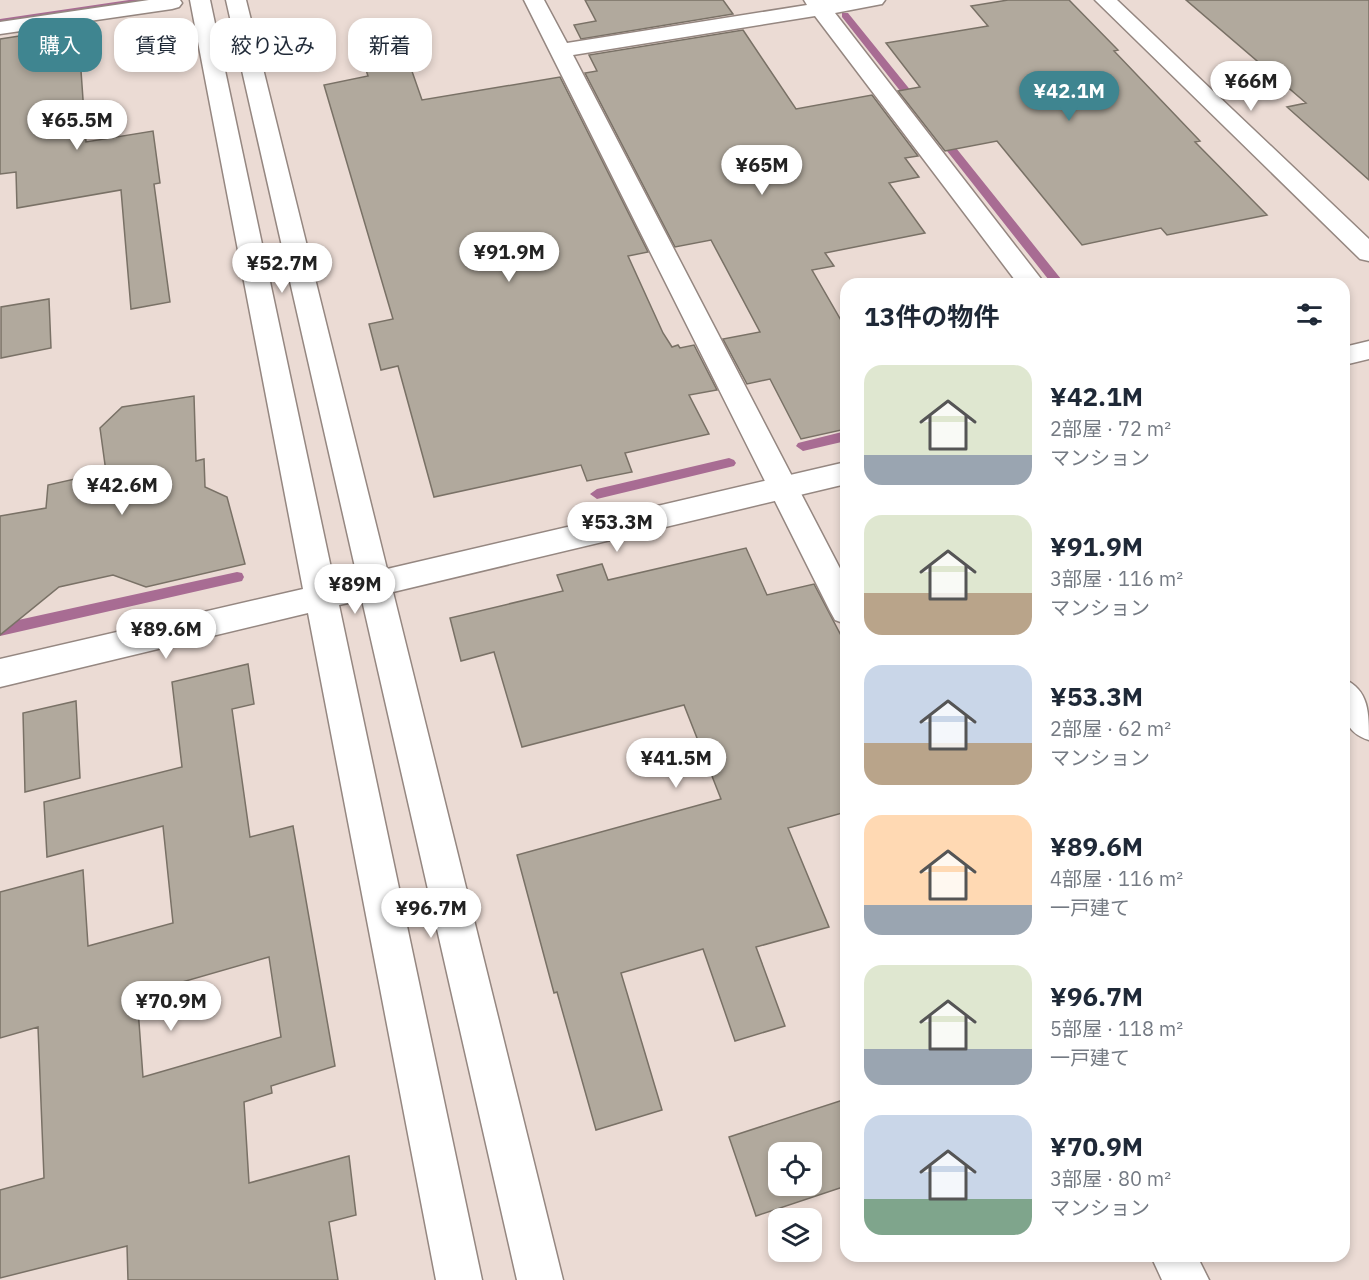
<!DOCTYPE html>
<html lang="ja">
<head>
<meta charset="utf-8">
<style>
	:root { --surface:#fff; --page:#f6f6f7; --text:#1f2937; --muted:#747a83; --accent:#3f8590 }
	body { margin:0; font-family:"IBM Plex Sans","Noto Sans JP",sans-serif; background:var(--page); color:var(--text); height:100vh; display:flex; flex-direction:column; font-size:22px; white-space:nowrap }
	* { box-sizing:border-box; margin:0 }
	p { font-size:20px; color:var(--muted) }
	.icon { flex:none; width:33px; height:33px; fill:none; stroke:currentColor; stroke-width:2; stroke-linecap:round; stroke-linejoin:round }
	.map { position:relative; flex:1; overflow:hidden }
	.side { position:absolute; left:840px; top:278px; width:510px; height:984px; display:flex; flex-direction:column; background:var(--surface); border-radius:18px; box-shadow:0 3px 9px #0003 }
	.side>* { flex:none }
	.banner { position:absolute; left:18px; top:18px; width:570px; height:54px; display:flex; gap:12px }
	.fabs { position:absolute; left:768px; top:1142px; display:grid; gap:12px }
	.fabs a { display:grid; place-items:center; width:54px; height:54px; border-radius:12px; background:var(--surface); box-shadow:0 3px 9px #0003; font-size:30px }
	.price { position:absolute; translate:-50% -51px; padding:0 14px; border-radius:21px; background:#fff; color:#222; font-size:20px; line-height:39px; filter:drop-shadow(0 2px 3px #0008) }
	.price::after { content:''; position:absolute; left:50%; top:36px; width:18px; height:14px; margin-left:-9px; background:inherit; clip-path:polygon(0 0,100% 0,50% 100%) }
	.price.on { background:var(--accent); color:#fff }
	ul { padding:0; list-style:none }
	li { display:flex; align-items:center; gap:18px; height:150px; padding:0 24px }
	li span { display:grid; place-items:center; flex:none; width:168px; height:120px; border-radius:18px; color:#555 }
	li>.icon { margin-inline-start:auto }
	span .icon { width:72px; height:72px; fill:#fffc; stroke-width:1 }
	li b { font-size:26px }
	h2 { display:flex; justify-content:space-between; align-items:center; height:72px; padding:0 24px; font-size:26px }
	.pill { padding:0 21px; border-radius:18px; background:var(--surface); box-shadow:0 3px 9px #0003; font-size:21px; line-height:54px }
	.pill.on { background:var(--accent); color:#fff }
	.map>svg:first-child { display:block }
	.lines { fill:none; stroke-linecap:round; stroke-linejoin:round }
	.stream { fill:#a86c93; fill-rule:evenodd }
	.building { fill:#b1a99d; stroke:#797166; stroke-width:1.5; fill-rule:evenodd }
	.minor-casing { stroke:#958781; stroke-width:3 }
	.tertiary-casing { stroke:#958781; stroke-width:3 }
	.minor { fill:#fff; fill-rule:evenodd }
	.tertiary { fill:#fff; fill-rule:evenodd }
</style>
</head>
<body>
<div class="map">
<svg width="1369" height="1280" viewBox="0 0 1369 1280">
	<rect width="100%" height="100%" fill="#ebdbd4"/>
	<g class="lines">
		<path class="stream" d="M129 0H153L148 3 0 25V19Z
			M842 13H848L920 102V106H912L842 17Z
			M940 132 944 133 1065 284H1052L936 137 935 135Z
			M846 431V441L803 451 796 446 798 443Z
			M729 458 734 460 736 463 734 466 597 499 590 494 597 489Z
			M237 572 242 573 244 577 242 581 0 636V624Z"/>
	</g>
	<path class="building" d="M585 0H723L733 14 581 39 574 25 596 21Z
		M1008 0H1069L1118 50 1114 51 1200 141 1195 142 1267 215 1167 235 1161 228 1082 245 997 141 945 151 898 91 920 87 886 43 988 26 971 6Z
		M1186 0H1369V180L1287 107 1306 103Z
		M71 28H78L86 142 153 131 160 183 154 184 170 302 131 309 121 190 17 208 16 172 0 174V39Z
		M743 30 796 109 872 95 918 156 905 158 919 177 889 183 925 233 825 253 834 266 812 270 846 329V429L801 439 770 379 747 384 723 339 760 332 711 240 675 247 585 73 597 71 589 55Z
		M407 57 422 100 560 77 648 252 628 256 663 333 672 347 678 345 680 348 694 345 717 390 689 395 709 434 625 453 632 472 587 481 581 465 434 497 398 366 381 370 369 324 393 319 324 85 368 76 364 64Z
		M49 299 51 348 1 358V307Z
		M194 396 196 461 204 459 205 487 227 497 245 564 146 587 113 575 59 587 0 635V516L46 508 48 485 106 472 100 428 122 407Z
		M746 548 767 595 814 584 846 645V812L788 828 829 927 756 947 785 1026 735 1041 703 949 621 973 662 1110 596 1130 557 992 554 993 517 855 721 799 684 705 522 747 494 652 461 661 450 618 563 591 557 575 602 564 608 580Z
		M248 664 254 704 232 709 250 837 293 826 335 1066 271 1086 272 1093 244 1102 249 1183 349 1156 356 1215 329 1222 338 1280H128L127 1246 0 1278V1190L44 1178 38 1027 0 1038V892L83 870 88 946 173 923 163 826 47 857 44 802 182 767 172 682ZM269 957 281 1037 143 1077 137 995Z
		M76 701 80 778 25 792 23 713Z
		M846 1099V1186L756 1216 729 1137ZM778 1152H812V1185H778Z"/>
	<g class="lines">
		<defs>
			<path id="minor" d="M149 0H180L182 3 179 7 172 9 0 34V22Z
				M524 0H544L567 43 807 5 804 0H885L882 4 835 13 1045 284H1018L815 16 573 55 846 580V624L835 620 830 611Z
				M1344 679C1369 690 1369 713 1369 740 1338 730 1344 706 1344 679Z
				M1151 1256H1197L1209 1280H1162Z"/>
			<path id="tertiary" d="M190 0H210L334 582 357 576 226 0H246L387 569 846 462V484L393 592 563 1280H517L362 600 339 605 482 1280H436L308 613 0 687V659L303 589Z
				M1095 0H1117L1369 239V261L1360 259Z
				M1369 341V359L1344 365V347Z"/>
		</defs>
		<use href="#minor" class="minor-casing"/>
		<use href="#tertiary" class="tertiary-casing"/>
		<use href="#minor" class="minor"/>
		<use href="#tertiary" class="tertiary"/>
	</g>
</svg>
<div class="fabs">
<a><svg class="icon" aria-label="locate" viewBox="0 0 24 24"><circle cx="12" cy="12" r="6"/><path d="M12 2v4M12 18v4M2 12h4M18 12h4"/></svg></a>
<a><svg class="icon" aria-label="layers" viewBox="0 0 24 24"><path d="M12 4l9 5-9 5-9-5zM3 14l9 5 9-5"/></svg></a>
</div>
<b class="price" style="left:1251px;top:112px">¥66M</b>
<b class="price on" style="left:1069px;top:122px">¥42.1M</b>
<b class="price" style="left:77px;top:151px">¥65.5M</b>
<b class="price" style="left:762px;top:196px">¥65M</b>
<b class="price" style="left:509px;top:283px">¥91.9M</b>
<b class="price" style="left:282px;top:294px">¥52.7M</b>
<b class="price" style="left:122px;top:516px">¥42.6M</b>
<b class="price" style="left:617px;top:553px">¥53.3M</b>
<b class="price" style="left:355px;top:615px">¥89M</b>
<b class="price" style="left:166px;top:660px">¥89.6M</b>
<b class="price" style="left:676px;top:789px">¥41.5M</b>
<b class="price" style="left:431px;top:939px">¥96.7M</b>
<b class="price" style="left:171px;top:1032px">¥70.9M</b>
<div class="banner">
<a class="pill on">購入</a>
<a class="pill">賃貸</a>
<a class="pill">絞り込み</a>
<a class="pill">新着</a>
</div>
<section class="side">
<h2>13件の物件<svg class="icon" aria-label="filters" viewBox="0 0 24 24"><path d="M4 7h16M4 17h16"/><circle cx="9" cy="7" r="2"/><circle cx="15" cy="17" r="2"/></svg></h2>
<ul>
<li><span style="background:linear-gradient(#dfe7d0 75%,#9aa5b1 0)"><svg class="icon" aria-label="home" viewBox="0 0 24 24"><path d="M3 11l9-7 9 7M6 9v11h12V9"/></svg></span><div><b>¥42.1M</b><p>2部屋 · 72 m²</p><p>マンション</p></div></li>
<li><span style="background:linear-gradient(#dfe7d0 65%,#b9a48a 0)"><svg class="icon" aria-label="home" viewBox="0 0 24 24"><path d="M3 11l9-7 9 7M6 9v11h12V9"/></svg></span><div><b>¥91.9M</b><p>3部屋 · 116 m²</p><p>マンション</p></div></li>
<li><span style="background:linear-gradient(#c9d6e8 65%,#b9a48a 0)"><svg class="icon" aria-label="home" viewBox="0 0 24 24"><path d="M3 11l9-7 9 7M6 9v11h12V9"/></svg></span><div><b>¥53.3M</b><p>2部屋 · 62 m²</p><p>マンション</p></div></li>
<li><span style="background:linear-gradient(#ffd9b3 75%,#9aa5b1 0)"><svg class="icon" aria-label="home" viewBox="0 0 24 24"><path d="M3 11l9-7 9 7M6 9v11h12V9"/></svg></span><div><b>¥89.6M</b><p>4部屋 · 116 m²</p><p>一戸建て</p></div></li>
<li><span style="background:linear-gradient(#dfe7d0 70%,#9aa5b1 0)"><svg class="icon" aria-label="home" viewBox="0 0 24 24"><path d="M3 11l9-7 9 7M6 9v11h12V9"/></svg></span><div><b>¥96.7M</b><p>5部屋 · 118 m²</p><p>一戸建て</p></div></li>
<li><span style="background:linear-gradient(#c9d6e8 70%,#7fa58c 0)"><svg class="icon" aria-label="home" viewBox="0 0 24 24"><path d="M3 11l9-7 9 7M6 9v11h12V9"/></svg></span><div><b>¥70.9M</b><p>3部屋 · 80 m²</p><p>マンション</p></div></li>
</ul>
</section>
</div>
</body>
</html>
